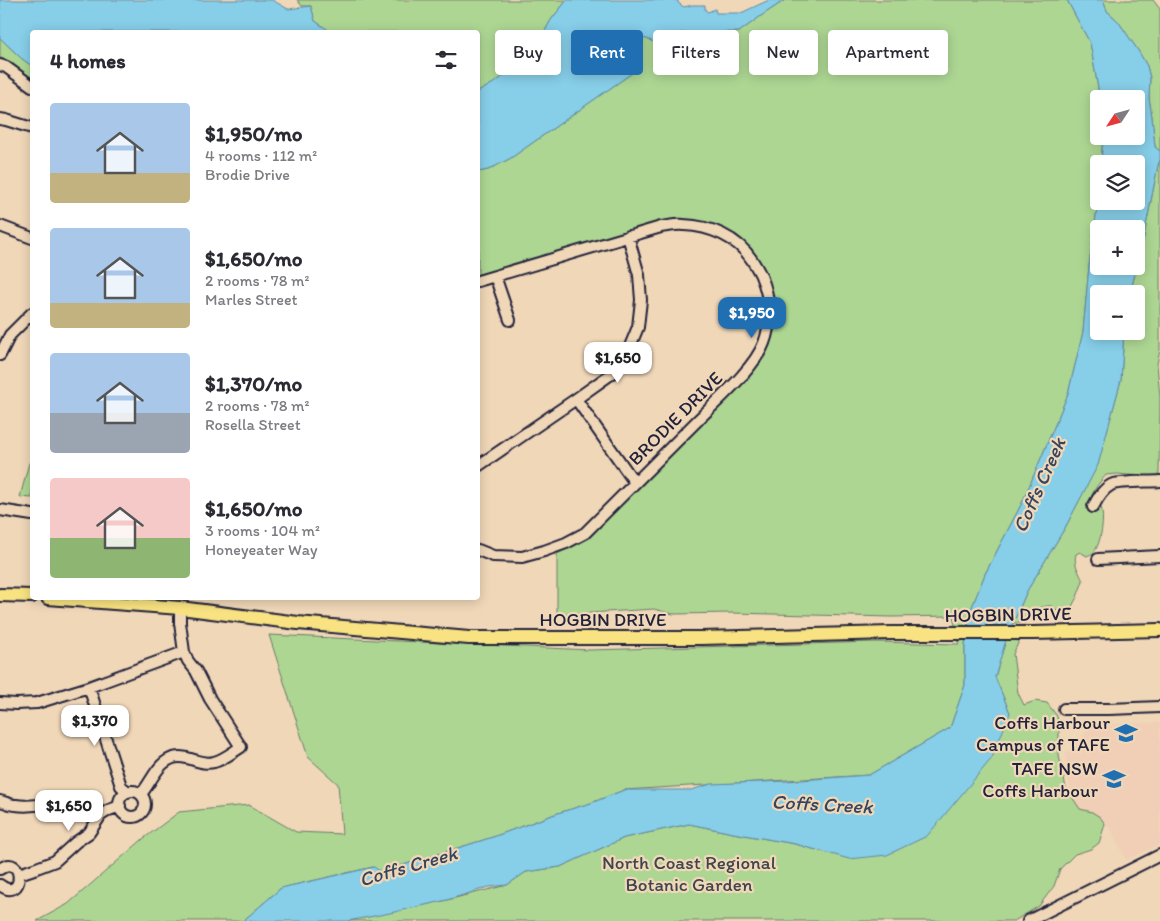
<!DOCTYPE html>
<html lang="en">
<head>
<meta charset="utf-8">
<style>
	:root { --surface:#fff; --page:#f7f7f7; --text:#2b2b33; --muted:#7c7c81; --accent:#1f6fb2 }
	body { margin:0; font-family:Itim,sans-serif; background:var(--page); color:var(--text); height:100vh; display:flex; flex-direction:column; font-size:19px; white-space:nowrap }
	* { box-sizing:border-box; margin:0 }
	p { font-size:16px; color:var(--muted) }
	.icon { flex:none; width:28px; height:28px; fill:none; stroke:currentColor; stroke-width:2; stroke-linecap:round; stroke-linejoin:round }
	.map { position:relative; flex:1; overflow:hidden }
	.sheet { position:absolute; left:30px; top:30px; width:450px; height:570px; display:flex; flex-direction:column; background:var(--surface); border-radius:5px; box-shadow:0 2px 12px #0003 }
	.sheet>* { flex:none }
	.top-card { position:absolute; left:495px; top:30px; width:475px; height:45px; display:flex; gap:10px }
	.needle { width:32px; rotate:234deg }
	.buttons { position:absolute; left:1090px; top:90px; display:grid; gap:10px }
	.buttons a { display:grid; place-items:center; width:55px; height:55px; border-radius:5px; background:var(--surface); box-shadow:0 2px 12px #0003; font-size:25px }
	.price { position:absolute; translate:-50% -42px; padding:0 11px; border-radius:10px; background:#fff; color:#222; font-size:16px; line-height:32px; filter:drop-shadow(0 1px 2px #0008) }
	.price::after { content:''; position:absolute; left:50%; top:30px; width:15px; height:11px; margin-left:-8px; background:inherit; clip-path:polygon(0 0,100% 0,50% 100%) }
	.price.active { background:var(--accent); color:#fff }
	ul { padding:0; list-style:none }
	li { display:flex; align-items:center; gap:15px; height:125px; padding:0 20px }
	li span { display:grid; place-items:center; flex:none; width:140px; height:100px; border-radius:5px; color:#555 }
	li>.icon { margin-inline-start:auto }
	span .icon { width:60px; height:60px; fill:#fffc; stroke-width:1 }
	li b { font-size:21px }
	h2 { display:flex; justify-content:space-between; align-items:center; height:60px; padding:0 20px; font-size:21px }
	.pill { padding:0 18px; border-radius:5px; background:var(--surface); box-shadow:0 2px 12px #0003; font-size:18px; line-height:45px }
	.pill.active { background:var(--accent); color:#fff }
	.map>svg:first-child { display:block }
	.built { fill:#f1ceb6 }
	.green { fill:#add693; stroke:#687c67 }
	.water { fill:#87cee8; stroke:#5f89a3; fill-rule:evenodd }
	.lines { fill:none; stroke-linecap:round; stroke-linejoin:round }
	.minor-casing { stroke:#22223b; stroke-width:14 }
	.major-casing { stroke:#22223b; stroke-width:16 }
	.minor { stroke:#f0d7b8; stroke-width:10 }
	.major { stroke:#f8e281; stroke-width:12 }
	.labels { text-anchor:middle; stroke-width:4.5; stroke-linejoin:round; paint-order:stroke }
	.street-label { font-size:19px; fill:#22223b; stroke:#f0d7b8 }
	.poi-label { font-size:19px; fill:#22223b; stroke:#f0d7b8; text-anchor:end }
	.park-label { font-size:19px; fill:#3e464d; stroke:#f0d7b8 }
	.water-label { font-size:20px; font-style:italic; fill:#36445e; stroke:#f0d7b8 }
</style>
</head>
<body>
<div class="map">
<svg width="1160" height="921" viewBox="0 0 1160 921">
	<rect width="100%" height="100%" fill="#f0d7b8"/>
	<filter id="ink" filterUnits="userSpaceOnUse"><feTurbulence type="fractalNoise" baseFrequency=".02" numOctaves="2"/><feDisplacementMap in="SourceGraphic" scale="10" xChannelSelector="R" yChannelSelector="G"/><feConvolveMatrix kernelMatrix="1 2 1 2 8 2 1 2 1" color-interpolation-filters="sRGB"/></filter>
	<g filter="url(#ink)">
		<path class="built" d="M1160 723V844L1126 860 1111 828 1072 804 1066 754 1081 739 1091 725Z"/>
		<path class="green" d="M297 0H567L551 20 531 56 497 81 478 92V32H331L315 21 311 6H302Z
			M785 0H1067L1090 43 1100 99H1099V136H1103L1101 164H1099V187L1096 216 1089 266 1083 332 1068 394 1023 501 985 574 970 612 965 645V685L950 728 869 775 624 790 591 803 558 813 493 837 381 872 373 867 281 888 243 921H37L68 904 143 839 179 812 249 805 296 832 342 834 338 784 308 757 269 635 590 650 876 642 959 644 953 616 891 617 733 613 673 614 654 609 557 615V554L570 548 586 537 716 410 739 378 767 333 761 275 729 237 682 224 478 281V172L488 170 511 158 632 73 644 38 659 44 679 33 739 32 761 16Z
			M1103 0H1153L1160 9V151L1155 147 1152 117 1149 98 1150 78 1147 66 1139 52 1118 21 1107 11Z
			M0 38 21 58 32 66V83L0 57Z
			M1160 160V350L1157 364 1160 397 1159 476H1140L1117 474 1106 475C1098 484 1090 493 1090 506L1101 507C1105 516 1101 544 1094 552 1092 554 1089 555 1087 556L1080 552 1076 554C1073 563 1079 572 1083 581L1077 597 1068 614 1061 615 1052 606C1041 605 1028 612 1025 623H1013L1027 591 1066 526 1098 464 1121 380 1124 331H1136V294H1130L1143 241 1158 165Z
			M29 463H32V498L20 497Z
			M1021 637 1013 654 1018 693 1024 705 1035 701 1047 703 1057 716 1059 727V756L1066 788 1080 809 1092 812 1100 817 1105 824 1099 843 1091 849 1075 854 1060 869 1054 886 1039 906 1014 921H348L447 900 507 885 526 872 560 867 624 838 689 824 733 833 795 844 820 851 1010 713 995 677 1006 638Z"/>
		<path class="water" d="M0 0H272L288 9 311 6 315 21 331 32H32V66L21 58 0 38Z
			M567 0H678V3L684 7 692 5H705V10L708 12 715 9 716 13H741L769 0H785L761 16 739 32 679 33 659 44 644 38 632 73 511 158 488 170 478 172V92L497 81 531 56 551 20Z
			M1067 0H1103L1107 11 1118 21 1139 52 1147 66 1150 78 1149 98 1152 117 1155 147 1160 151V160L1158 165 1143 241 1130 294H1099V331H1124L1121 380 1098 465 1066 526 1027 591 1006 640 995 677 1010 713 992 758 927 836 887 855 849 859 795 844 733 833 689 824 624 838 560 867 526 872 507 885 489 887 447 900 390 913 348 921H243L281 888 374 867 381 872 493 837 558 813 591 803 624 790H691L711 784 786 781 869 775 950 728 965 685V645L970 612 985 574 1023 501 1068 394 1083 332 1089 266 1096 216 1099 187V201H1136V164H1101L1103 136H1136V99H1100L1090 43ZM1099 229H1136V266H1099Z"/>
		<g class="lines">
			<defs>
				<path id="minor" d="M0 65 6 67 32 86
					M0 119 6 120 32 128
					M0 226 32 238
					M495 276 510 320
					M478 281 661 227C669 226 677 224 684 225 710 226 737 237 752 260 755 265 759 271 761 276 770 297 772 322 764 343 754 369 718 400 698 420 660 458 623 495 585 533L566 543 544 551 522 557 493 556 478 550
					M0 355 10 335 32 313
					M576 399 635 483
					M478 466 576 399 614 372 629 349 638 327 641 300 639 275 628 236
					M1093 507C1097 499 1103 489 1111 485 1118 481 1150 482 1160 481
					M0 510 32 515
					M1098 559 1160 556
					M89 687 121 786 128 792
					M0 703 16 704 37 703 89 687 184 652
					M1064 709H1109L1160 707
					M119 804a13 13 0 1 1 26 0a13 13 0 1 1-26 0Z
					M141 794C149 785 155 770 164 763 183 748 197 767 214 762 223 760 233 752 241 747L210 699 196 671 188 661 184 652 180 623V608
					M0 801C5 802 10 805 16 805 28 807 49 804 61 801
					M0 869C25 851 25 904 0 885
					M19 874 34 869 55 861 76 842 89 833 101 815 109 810 120 806
					M1028 921 1160 855"/>
				<path id="major" d="M0 595 32 596
					M48 598 180 608 298 623 469 638H701L891 633H1033L1160 630"/>
			</defs>
			<use href="#minor" class="minor-casing"/>
			<use href="#major" class="major-casing"/>
			<use href="#minor" class="minor"/>
			<use href="#major" class="major"/>
		</g>
	</g>
	<defs>
		<symbol id="university-bare" viewBox="-9 -9 18 18"><path d="M0-5L7-2L0 1L-7-2ZM-4 1L0 2.5L4 1V4Q0 6-4 4Z" fill="#1f6fb2" stroke="#f0d7b8" stroke-width="2.5" paint-order="stroke"/></symbol>
	</defs>
	<g fill-rule="evenodd">
		<use href="#university-bare" x="1110" y="717" width="32" height="32"/>
		<use href="#university-bare" x="1098" y="763" width="32" height="32"/>
	</g>
	<g class="labels">
		<g class="street-label">
			<text transform="translate(675 418) rotate(-45)" y="7">BRODIE DRIVE</text>
			<text transform="translate(1008 614) rotate(-1)" y="7">HOGBIN DRIVE</text>
			<text x="603" y="626">HOGBIN DRIVE</text>
		</g>
		<g class="poi-label">
			<text x="1110" y="729">Coffs Harbour<tspan x="1110" dy="22">Campus of TAFE</tspan></text>
			<text x="1098" y="775">TAFE NSW<tspan x="1098" dy="22">Coffs Harbour</tspan></text>
		</g>
		<g class="park-label">
			<text x="689" y="869">North Coast Regional<tspan x="689" dy="22">Botanic Garden</tspan></text>
		</g>
		<g class="water-label">
			<text transform="translate(1039 485) rotate(-66)" y="7">Coffs Creek</text>
			<text transform="translate(822 804) rotate(3)" y="7">Coffs Creek</text>
			<text transform="translate(408 866) rotate(-16)" y="7">Coffs Creek</text>
		</g>
	</g>
</svg>
<div class="buttons">
<a><svg class="needle" viewBox="-14 -14 28 28"><path d="M0-13l5 13h-10z" fill="#e53935"/><path d="M0 13l5-13h-10z" fill="#7c7c81"/></svg></a>
<a><svg class="icon" aria-label="layers" viewBox="0 0 24 24"><path d="M12 4l9 5-9 5-9-5zM3 14l9 5 9-5"/></svg></a>
<a>+</a>
<a>−</a>
</div>
<b class="price active" style="left:752px;top:339px">$1,950</b>
<b class="price" style="left:618px;top:384px">$1,650</b>
<b class="price" style="left:95px;top:747px">$1,370</b>
<b class="price" style="left:69px;top:832px">$1,650</b>
<div class="top-card">
<a class="pill">Buy</a>
<a class="pill active">Rent</a>
<a class="pill">Filters</a>
<a class="pill">New</a>
<a class="pill">Apartment</a>
</div>
<section class="sheet">
<h2>4 homes<svg class="icon" aria-label="filters" viewBox="0 0 24 24"><path d="M4 7h16M4 17h16"/><circle cx="9" cy="7" r="2"/><circle cx="15" cy="17" r="2"/></svg></h2>
<ul>
<li><span style="background:linear-gradient(#a9c7e8 70%,#c2b280 0)"><svg class="icon" aria-label="home" viewBox="0 0 24 24"><path d="M3 11l9-7 9 7M6 9v11h12V9"/></svg></span><div><b>$1,950/mo</b><p>4 rooms · 112 m²</p><p>Brodie Drive</p></div></li>
<li><span style="background:linear-gradient(#a9c7e8 75%,#c2b280 0)"><svg class="icon" aria-label="home" viewBox="0 0 24 24"><path d="M3 11l9-7 9 7M6 9v11h12V9"/></svg></span><div><b>$1,650/mo</b><p>2 rooms · 78 m²</p><p>Marles Street</p></div></li>
<li><span style="background:linear-gradient(#a9c7e8 60%,#9aa5b1 0)"><svg class="icon" aria-label="home" viewBox="0 0 24 24"><path d="M3 11l9-7 9 7M6 9v11h12V9"/></svg></span><div><b>$1,370/mo</b><p>2 rooms · 78 m²</p><p>Rosella Street</p></div></li>
<li><span style="background:linear-gradient(#f6c9c9 60%,#8fb573 0)"><svg class="icon" aria-label="home" viewBox="0 0 24 24"><path d="M3 11l9-7 9 7M6 9v11h12V9"/></svg></span><div><b>$1,650/mo</b><p>3 rooms · 104 m²</p><p>Honeyeater Way</p></div></li>
</ul>
</section>
</div>
</body>
</html>
